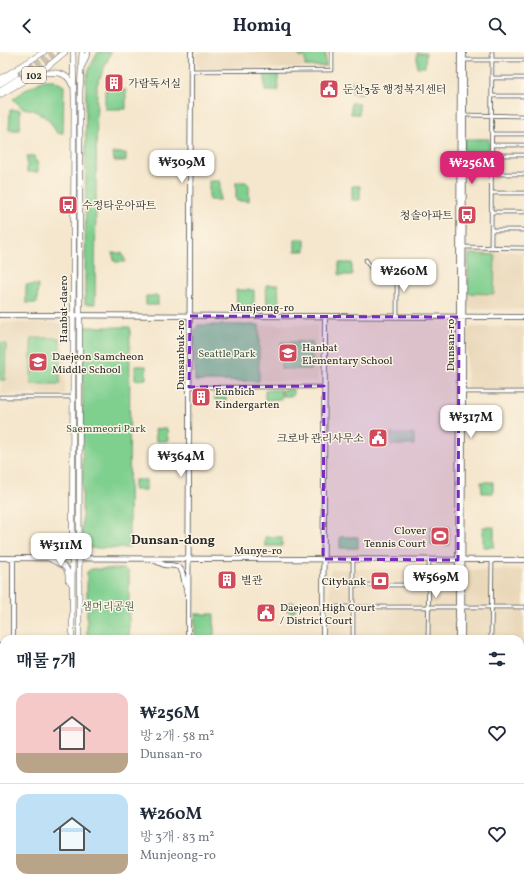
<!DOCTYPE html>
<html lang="ko">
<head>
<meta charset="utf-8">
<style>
	:root { --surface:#fff; --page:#f6f6f7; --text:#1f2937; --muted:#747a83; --line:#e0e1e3; --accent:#db2777 }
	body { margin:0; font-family:Vollkorn,"Noto Serif KR",serif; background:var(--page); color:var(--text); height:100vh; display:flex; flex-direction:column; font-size:15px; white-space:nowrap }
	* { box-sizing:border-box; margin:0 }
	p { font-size:13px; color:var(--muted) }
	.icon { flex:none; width:22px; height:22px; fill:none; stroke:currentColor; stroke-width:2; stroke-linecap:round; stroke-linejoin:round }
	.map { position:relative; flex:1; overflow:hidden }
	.details { position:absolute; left:0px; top:583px; width:524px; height:256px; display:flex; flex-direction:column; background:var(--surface); border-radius:12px 12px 0 0; box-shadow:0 2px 6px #0003 }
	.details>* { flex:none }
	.price { position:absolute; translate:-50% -34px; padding:0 9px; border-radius:8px; background:#fff; color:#222; font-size:13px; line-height:26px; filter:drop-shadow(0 1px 2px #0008) }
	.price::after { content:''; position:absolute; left:50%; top:24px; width:12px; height:9px; margin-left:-6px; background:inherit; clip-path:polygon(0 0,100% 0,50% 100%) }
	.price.current { background:var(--accent); color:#fff }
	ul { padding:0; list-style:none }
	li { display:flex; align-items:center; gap:12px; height:100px; padding:0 16px }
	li+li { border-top:1px solid var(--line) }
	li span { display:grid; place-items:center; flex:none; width:112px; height:80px; border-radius:12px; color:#555 }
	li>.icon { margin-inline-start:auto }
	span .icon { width:48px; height:48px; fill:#fffc; stroke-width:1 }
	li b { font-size:17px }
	h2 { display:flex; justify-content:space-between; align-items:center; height:48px; padding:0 16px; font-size:17px }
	header { display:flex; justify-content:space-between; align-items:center; height:52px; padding:0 16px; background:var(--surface); font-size:18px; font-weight:700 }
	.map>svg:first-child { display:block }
	.built { fill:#ead8ba }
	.green { fill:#7fcf8f; stroke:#557d5d }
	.forest { fill:#67b27a; stroke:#496e52 }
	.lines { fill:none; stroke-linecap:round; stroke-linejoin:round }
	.primary-tunnel { stroke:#cdc1ad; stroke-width:5; stroke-dasharray:5 2.5; stroke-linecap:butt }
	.street-casing { stroke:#494743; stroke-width:4.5 }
	.secondary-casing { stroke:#494743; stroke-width:6 }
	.primary-casing { stroke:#494743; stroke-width:6 }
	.street { stroke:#fff; stroke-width:3 }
	.secondary { stroke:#fff; stroke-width:4.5 }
	.primary { stroke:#fff; stroke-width:5 }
	.marked { fill:#7b2cbf; fill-opacity:0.2; stroke:#7b2cbf; stroke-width:3; stroke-dasharray:8 5; stroke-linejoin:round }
	.labels { text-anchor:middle; stroke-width:3; stroke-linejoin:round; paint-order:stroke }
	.shield { fill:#fcf5e5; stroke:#6a6863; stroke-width:1 }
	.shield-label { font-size:10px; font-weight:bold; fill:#2b2b2b }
	.poi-label { font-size:11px; fill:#2b2b2b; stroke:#fcf5e5; text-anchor:start }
	.street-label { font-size:11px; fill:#2b2b2b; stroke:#fcf5e5 }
	.park-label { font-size:11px; fill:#445c49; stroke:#fcf5e5 }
	.quarter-label { font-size:13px; font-weight:bold; fill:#2b2b2b; stroke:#fcf5e5 }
</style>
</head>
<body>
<header><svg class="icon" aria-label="back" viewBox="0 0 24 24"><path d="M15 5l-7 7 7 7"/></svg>Homiq<svg class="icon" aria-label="search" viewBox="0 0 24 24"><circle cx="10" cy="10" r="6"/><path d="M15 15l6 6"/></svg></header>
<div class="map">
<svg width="524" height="839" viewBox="0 0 524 839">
	<rect width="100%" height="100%" fill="#fcf5e5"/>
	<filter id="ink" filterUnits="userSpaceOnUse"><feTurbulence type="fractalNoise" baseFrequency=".025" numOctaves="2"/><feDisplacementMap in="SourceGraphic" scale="8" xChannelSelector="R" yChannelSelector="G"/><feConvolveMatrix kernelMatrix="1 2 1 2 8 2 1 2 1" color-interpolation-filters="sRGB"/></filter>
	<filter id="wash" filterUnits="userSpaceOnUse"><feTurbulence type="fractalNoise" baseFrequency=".012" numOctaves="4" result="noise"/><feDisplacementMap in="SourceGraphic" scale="16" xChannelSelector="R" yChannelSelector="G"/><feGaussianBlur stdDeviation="0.9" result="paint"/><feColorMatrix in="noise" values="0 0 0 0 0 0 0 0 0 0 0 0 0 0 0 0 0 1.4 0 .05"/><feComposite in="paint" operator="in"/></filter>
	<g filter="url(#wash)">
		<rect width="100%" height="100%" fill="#f5e7ce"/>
		<path class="built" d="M197 0H328V16L200 17 197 12Z
			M465 200H523L524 257H465Z
			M0 271H61L65 277V342H0Z
			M259 273H317V329H259Z
			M471 275H524V337H469L467 335V279Z
			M195 338H208V352H195Z
			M333 517 524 518V667H520V587H330V520Z"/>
		<path class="green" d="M98 0H111L97 33 95 252H85L86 27 89 17Z
			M299 0H325L326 14H305V5H299Z
			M417 1H426L425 15H417Z
			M265 21H278V39H265Z
			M44 28H54L64 34 63 81H57L49 68 34 58 22 56 13 47 25 38Z
			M352 29H362V41H352Z
			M105 38H126V57H105Z
			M351 51H359V62H351Z
			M10 58H20V78H9Z
			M463 87H489V100H463Z
			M113 101H126V109H114Z
			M27 104H35V110H38V120H27Z
			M209 129H220V148H209Z
			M236 130H246L249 133V149H237L236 147Z
			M352 134H360V148H352Z
			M295 187H305V199H295Z
			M112 201H122L126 210H115Z
			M469 202 495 203 494 242 468 241Z
			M339 211H352V223H339Z
			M26 233H38L37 251H26Z
			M266 233H278L279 254H267Z
			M236 238H254V254H237Z
			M146 244H158V253H146Z
			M198 273H259V329H195V278Z
			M83 275H130L129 496H82Z
			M31 286H60V332H31Z
			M281 290H312V317H281Z
			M0 291H6L5 328H0Z
			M135 314H146V327L135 328Z
			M265 338H281V347L265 348Z
			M282 338H293V344H282Z
			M215 339H226V348H215Z
			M155 377H167L168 389H156Z
			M391 382H414V393H391Z
			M134 428H146V438H134Z
			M481 430H493V441H482Z
			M431 475H449V493H431Z
			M483 475H494V495H483Z
			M265 485H282V494H265Z
			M340 485H358V496H340Z
			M91 517H124L129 520V587H87V520Z
			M286 555a5 5 0 1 1 10 0a5 5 0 1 1-10 0Z
			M195 562H214V587H195Z
			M0 684H4V835H60V839H0Z
			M85 835H182V839H85Z"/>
		<path class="forest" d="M4 698V745L0 748V700Z
			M0 785 4 788V834L0 833Z
			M23 835H45L49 839H20V836Z"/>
	</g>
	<g filter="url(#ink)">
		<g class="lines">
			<path class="primary-tunnel" d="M16 22 54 0
				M19 26 61 0"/>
			<defs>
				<path id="street" d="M464 8H524
					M190 19 332 18V0
					M492 26H524
					M492 44H524
					M464 63 524 64
					M492 82H524
					M492 93H524
					M492 103H524
					M463 122H524
					M491 141H524
					M491 160H524
					M491 178H524
					M463 195 524 196
					M491 196 492 0
					M366 208 371 216
					M397 265V216
					M189 335H324
					M462 340H524
					M0 345H73
					M353 533H428
					M323 555H458
					M462 555H524
					M353 587V508
					M428 587 429 508
					M491 587 492 508
					M520 631H524
					M322 839V835"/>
				<path id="secondary" d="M0 263 524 265
					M0 506 524 508
					M153 508C157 509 161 512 165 513 173 514 181 512 183 523 185 530 184 534 188 541
					M13 587V506
					M188 587 191 0
					M323 587 325 265
					M458 587 460 0
					M462 587 464 0
					M0 594H4
					M0 675H4
					M520 677H524
					M461 835V839
					M185 839 186 835
					M189 839V835
					M457 839V835"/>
				<path id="primary" d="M82 14 88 0
					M38 23C50 19 67 18 72 33
					M0 27 44 0
					M0 32 16 22
					M0 38 19 26
					M0 43 47 15 65 0
					M72 532 68 528C69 511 60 514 49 506 56 503 66 502 68 494 70 488 69 486 73 482
					M72 587 74 46 73 0
					M79 587 80 39 82 0
					M70 839V835
					M78 839V835"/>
			</defs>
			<use href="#street" class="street-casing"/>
			<use href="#secondary" class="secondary-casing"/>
			<use href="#primary" class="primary-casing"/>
			<use href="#street" class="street"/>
			<use href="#secondary" class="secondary"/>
			<use href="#primary" class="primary"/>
		</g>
	</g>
	<path class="marked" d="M190 264 459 265 458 508 323 507 324 334 189 335Z"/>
	<defs>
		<symbol id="building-square" viewBox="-11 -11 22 22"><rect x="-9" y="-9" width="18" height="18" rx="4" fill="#d1495b" stroke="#fcf5e5"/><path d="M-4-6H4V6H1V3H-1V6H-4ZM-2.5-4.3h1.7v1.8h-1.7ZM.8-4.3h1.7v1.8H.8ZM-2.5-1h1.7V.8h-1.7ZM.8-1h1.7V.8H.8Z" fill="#fff"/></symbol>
		<symbol id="civic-square" viewBox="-11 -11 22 22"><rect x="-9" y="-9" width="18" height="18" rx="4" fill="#d1495b" stroke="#fcf5e5"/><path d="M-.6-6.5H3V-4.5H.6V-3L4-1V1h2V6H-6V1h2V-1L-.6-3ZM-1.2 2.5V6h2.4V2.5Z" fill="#fff"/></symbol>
		<symbol id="bus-square" viewBox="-11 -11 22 22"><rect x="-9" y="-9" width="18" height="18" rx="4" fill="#d1495b" stroke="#fcf5e5"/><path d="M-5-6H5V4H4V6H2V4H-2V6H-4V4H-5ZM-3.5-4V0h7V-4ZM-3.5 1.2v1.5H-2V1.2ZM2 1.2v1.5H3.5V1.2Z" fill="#fff"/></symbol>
		<symbol id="school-square" viewBox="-11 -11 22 22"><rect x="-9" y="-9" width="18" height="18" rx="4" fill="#d1495b" stroke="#fcf5e5"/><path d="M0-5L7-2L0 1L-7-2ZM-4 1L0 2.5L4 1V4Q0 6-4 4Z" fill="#fff"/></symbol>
		<symbol id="stadium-square" viewBox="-11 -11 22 22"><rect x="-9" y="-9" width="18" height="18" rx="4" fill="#d1495b" stroke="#fcf5e5"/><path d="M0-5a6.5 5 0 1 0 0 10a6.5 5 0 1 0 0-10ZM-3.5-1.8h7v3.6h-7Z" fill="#fff"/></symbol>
		<symbol id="bank-square" viewBox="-11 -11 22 22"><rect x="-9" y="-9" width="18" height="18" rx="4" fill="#d1495b" stroke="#fcf5e5"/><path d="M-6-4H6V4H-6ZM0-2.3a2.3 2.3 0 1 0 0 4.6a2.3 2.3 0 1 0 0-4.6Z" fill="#fff"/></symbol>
	</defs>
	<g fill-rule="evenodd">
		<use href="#building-square" x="103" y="20" width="22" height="22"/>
		<use href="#civic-square" x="318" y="26" width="22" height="22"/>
		<use href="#bus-square" x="57" y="142" width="22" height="22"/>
		<use href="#bus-square" x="456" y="152" width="22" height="22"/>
		<use href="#school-square" x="277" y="290" width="22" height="22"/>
		<use href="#school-square" x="27" y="299" width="22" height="22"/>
		<use href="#building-square" x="190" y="334" width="22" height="22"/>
		<use href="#civic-square" x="367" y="375" width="22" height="22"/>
		<use href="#stadium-square" x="429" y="473" width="22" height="22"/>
		<use href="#building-square" x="216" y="517" width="22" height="22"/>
		<use href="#bank-square" x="369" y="518" width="22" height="22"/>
		<use href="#civic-square" x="255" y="550" width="22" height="22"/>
	</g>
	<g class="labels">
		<rect class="shield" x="22" y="15" width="24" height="16" rx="3"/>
		<g class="shield-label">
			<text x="34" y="27">102</text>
		</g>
		<g class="poi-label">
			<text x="128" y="35">가람독서실</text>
			<text x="343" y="41">둔산3동 행정복지센터</text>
			<text x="82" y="157">수정타운아파트</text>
			<text x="453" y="167" text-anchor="end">청솔아파트</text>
			<text x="302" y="299">Hanbat<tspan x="302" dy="13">Elementary School</tspan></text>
			<text x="52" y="308">Daejeon Samcheon<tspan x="52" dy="13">Middle School</tspan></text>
			<text x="215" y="343">Eunbich<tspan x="215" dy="13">Kindergarten</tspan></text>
			<text x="364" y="390" text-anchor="end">크로바 관리사무소</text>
			<text x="426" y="482" text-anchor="end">Clover<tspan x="426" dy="13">Tennis Court</tspan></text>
			<text x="241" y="532">별관</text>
			<text x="366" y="533" text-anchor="end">Citybank</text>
			<text x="280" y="559">Daejeon High Court<tspan x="280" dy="13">/ District Court</tspan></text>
		</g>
		<g class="street-label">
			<text x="262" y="259">Munjeong-ro</text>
			<text transform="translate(63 257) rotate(-90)" y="4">Hanbat-daero</text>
			<text transform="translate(450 293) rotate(-90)" y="4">Dunsan-ro</text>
			<text transform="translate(180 303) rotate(-90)" y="4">Dunsanbuk-ro</text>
			<text x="258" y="502">Munye-ro</text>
		</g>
		<g class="park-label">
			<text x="227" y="305">Seattle Park</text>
			<text x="106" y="380">Saemmeori Park</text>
			<text x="108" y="558">샘머리공원</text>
		</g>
		<g class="quarter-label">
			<text x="173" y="492">Dunsan-dong</text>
		</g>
	</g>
</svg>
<b class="price" style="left:182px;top:132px">₩309M</b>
<b class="price current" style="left:472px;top:133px">₩256M</b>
<b class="price" style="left:404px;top:241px">₩260M</b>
<b class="price" style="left:471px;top:387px">₩317M</b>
<b class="price" style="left:181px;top:426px">₩364M</b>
<b class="price" style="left:61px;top:515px">₩311M</b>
<b class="price" style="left:436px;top:547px">₩569M</b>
<section class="details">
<h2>매물 7개<svg class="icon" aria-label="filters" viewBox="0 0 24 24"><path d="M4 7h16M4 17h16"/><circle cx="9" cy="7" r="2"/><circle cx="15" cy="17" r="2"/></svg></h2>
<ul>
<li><span style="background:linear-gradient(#f6c9c9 75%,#b9a48a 0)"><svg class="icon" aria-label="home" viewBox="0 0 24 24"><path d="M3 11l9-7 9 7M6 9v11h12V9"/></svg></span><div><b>₩256M</b><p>방 2개 · 58 m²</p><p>Dunsan-ro</p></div><svg class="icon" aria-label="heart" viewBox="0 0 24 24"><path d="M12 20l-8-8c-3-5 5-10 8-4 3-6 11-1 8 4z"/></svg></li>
<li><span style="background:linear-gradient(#bfe0f5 75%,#b9a48a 0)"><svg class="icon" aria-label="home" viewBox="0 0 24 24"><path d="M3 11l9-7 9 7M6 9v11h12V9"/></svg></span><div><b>₩260M</b><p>방 3개 · 83 m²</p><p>Munjeong-ro</p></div><svg class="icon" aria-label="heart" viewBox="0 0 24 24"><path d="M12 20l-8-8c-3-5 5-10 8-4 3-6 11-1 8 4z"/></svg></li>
</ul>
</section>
</div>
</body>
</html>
